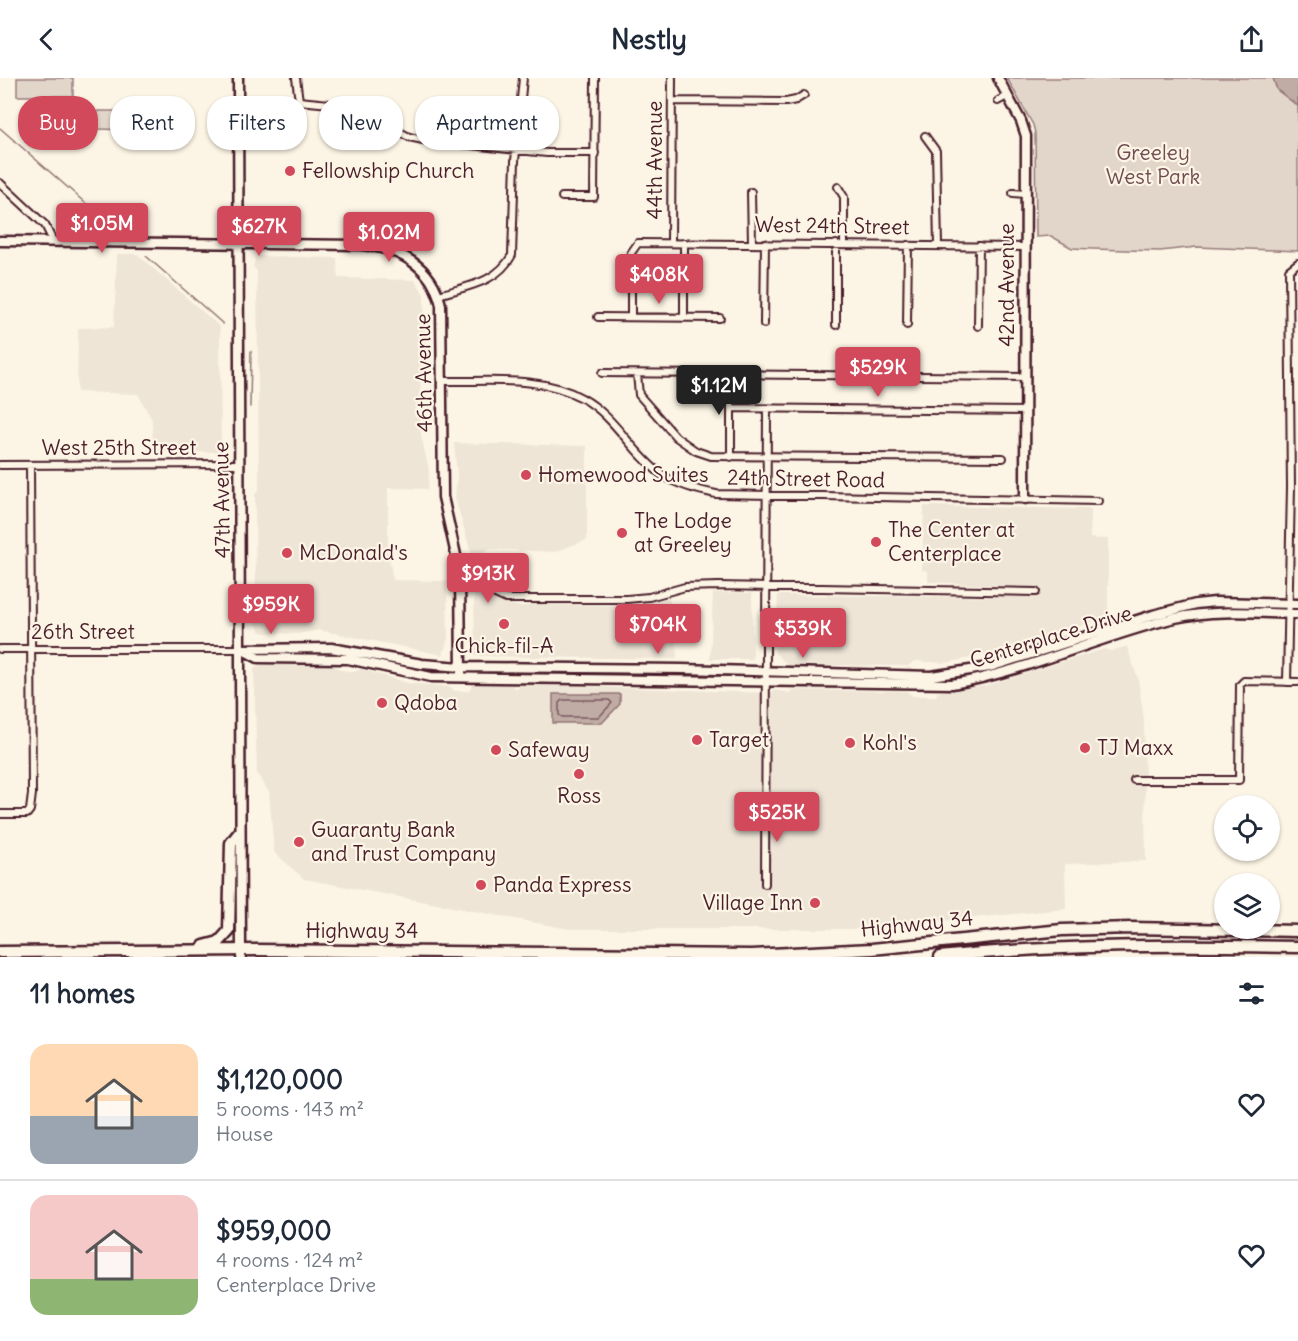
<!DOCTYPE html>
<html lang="en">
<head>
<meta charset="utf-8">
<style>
	:root { --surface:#fff; --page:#f2f2f3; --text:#1f2937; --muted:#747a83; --line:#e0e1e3; --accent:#d1495b }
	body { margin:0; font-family:Delius,sans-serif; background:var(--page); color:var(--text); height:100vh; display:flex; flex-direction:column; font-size:22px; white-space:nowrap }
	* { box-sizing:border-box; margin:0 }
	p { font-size:20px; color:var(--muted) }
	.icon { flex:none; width:33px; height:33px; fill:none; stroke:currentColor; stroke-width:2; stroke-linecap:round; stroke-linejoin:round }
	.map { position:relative; height:879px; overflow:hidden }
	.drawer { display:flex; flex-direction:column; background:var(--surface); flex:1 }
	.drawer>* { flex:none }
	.top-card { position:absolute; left:18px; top:18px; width:600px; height:54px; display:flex; gap:12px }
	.fabs { position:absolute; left:1214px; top:717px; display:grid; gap:12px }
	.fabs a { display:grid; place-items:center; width:66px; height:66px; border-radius:50%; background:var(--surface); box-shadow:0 2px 4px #0004; font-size:30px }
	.price { position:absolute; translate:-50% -51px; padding:0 14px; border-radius:6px; background:var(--accent); color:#fff; font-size:20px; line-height:39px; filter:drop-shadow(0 2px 3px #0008) }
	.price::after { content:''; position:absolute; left:50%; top:36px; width:18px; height:14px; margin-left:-9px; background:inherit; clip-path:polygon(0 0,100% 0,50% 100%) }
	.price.selected { background:#222; color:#fff }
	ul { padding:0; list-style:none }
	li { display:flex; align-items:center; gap:18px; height:150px; padding:0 30px }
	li+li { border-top:2px solid var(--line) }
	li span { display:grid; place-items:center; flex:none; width:168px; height:120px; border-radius:18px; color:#555 }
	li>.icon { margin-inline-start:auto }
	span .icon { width:72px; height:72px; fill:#fffc; stroke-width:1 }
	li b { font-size:26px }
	h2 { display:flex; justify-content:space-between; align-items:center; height:72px; padding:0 30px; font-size:26px }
	.chip { padding:0 21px; border-radius:24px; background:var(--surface); box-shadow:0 2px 4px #0004; font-size:21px; line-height:54px }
	.chip.selected { background:var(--accent); color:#fff }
	header { display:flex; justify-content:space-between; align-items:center; height:78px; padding:0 30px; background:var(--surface); font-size:27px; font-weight:800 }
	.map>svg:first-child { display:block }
	.built { fill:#eee5d7 }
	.green { fill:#e2d5ca; stroke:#967a7a; stroke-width:1.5 }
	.water { fill:#c0aca5; stroke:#917474; stroke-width:1.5 }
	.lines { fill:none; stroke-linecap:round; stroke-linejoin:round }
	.shore { stroke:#79575c; stroke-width:1.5 }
	.stream { stroke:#917474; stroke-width:1.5 }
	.street-casing { stroke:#4a1f2b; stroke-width:10 }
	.secondary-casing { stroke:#4a1f2b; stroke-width:13 }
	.highway-casing { stroke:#4a1f2b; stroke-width:15 }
	.street { stroke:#fcf5e5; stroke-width:6 }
	.secondary { stroke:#fcf5e5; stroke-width:8 }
	.highway { stroke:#fcf5e5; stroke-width:10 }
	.poi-dot { fill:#d1495b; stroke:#fcf5e5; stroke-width:2 }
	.labels { text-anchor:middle; stroke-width:4.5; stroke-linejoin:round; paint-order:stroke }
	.park-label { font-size:21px; fill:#704c53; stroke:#fcf5e5 }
	.street-label { font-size:21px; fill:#4a1f2b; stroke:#fcf5e5 }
	.poi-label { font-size:21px; fill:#4a1f2b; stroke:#fcf5e5; text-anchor:start }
</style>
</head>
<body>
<header><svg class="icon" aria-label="back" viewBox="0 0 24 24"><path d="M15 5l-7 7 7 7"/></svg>Nestly<svg class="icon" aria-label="share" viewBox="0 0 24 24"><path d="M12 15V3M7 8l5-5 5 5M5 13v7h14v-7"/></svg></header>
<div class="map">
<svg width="1298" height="879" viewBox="0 0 1298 879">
	<rect width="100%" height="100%" fill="#fcf5e5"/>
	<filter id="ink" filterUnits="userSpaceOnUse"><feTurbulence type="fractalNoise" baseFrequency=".0167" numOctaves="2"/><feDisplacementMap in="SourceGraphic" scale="12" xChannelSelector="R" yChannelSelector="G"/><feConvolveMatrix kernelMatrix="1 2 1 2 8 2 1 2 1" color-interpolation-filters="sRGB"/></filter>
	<g filter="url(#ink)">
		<path class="built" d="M117 176H137L220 249 221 374H155L153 372 152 342 138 316 77 314 78 250 114 249Z
			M256 178 337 180 338 200 415 202 424 216 425 280 420 288 421 357 429 392 428 411 388 410V473L393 502 447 503 448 560 443 577 319 552 298 556 265 555 261 554 256 545 255 417 259 411 257 193 253 189Z
			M454 365 587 368V462L555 474 489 471 473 481 455 420 457 396Z
			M924 428 1091 431 1090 460 1108 461V530L1110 538 1008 572 946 585 915 583 908 588 788 587 775 575 778 517 1029 519 1025 509 928 504V493L922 492Z
			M474 515 520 529 534 526 635 528 669 520 675 543 677 581 475 578Z
			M713 515H752L753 581H710Z
			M1127 568 1138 601 1144 641 1146 783 1065 786 1066 831 862 851H568L304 801 274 774 269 714 257 696 254 591 260 587H334L341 592 353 594 361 591 408 605 451 609 454 613H469L472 606 513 607 514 610H519V607H546L772 615 774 612 791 615 792 612 906 613 913 618H936L938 614 988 607 1104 571 1111 573Z"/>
		<path class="green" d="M17 0H73V18H17Z
			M1007 0H1298V173L1197 169 1160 173 1092 171 1072 170 1051 158 1036 159 1035 55 1033 47Z
			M98 33H133L136 36V48L132 52 98 51 94 47Z"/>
		<path class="water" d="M1273 0H1298V28L1277 12Z
			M553 616H620V626L602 645H553Z"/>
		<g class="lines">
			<path class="shore" d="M562 622H609L612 625 599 639H562L559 637V625Z"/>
			<path class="stream" d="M0 50 116 152
				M146 178 223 246
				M250 329 251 273"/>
			<defs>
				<path id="street" d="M296 0 299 23 350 28 409 59 423 62 547 75H595
					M672 23 786 24 796 22 804 17
					M998 23 1007 18
					M925 58 936 73 938 167
					M0 105 45 147 53 163
					M838 109 844 119V166
					M751 114 752 165
					M1013 115 1025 116
					M562 119H594L595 0
					M671 165 672 0
					M439 217C467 208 497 205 512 177L515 83 523 0
					M598 239 720 240
					M631 239V175L638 165 1025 169
					M684 240V165
					M764 246 765 165
					M836 247V166
					M907 247 908 167
					M978 248 979 168
					M602 295 1025 299
					M637 296 639 317 676 359 696 373 711 378 1003 380
					M443 303C488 304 541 297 582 320 615 338 631 374 661 396 677 407 697 412 716 416L1098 423
					M731 330 1025 333
					M731 379V296
					M0 387 239 386
					M461 510H482L506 521H627L649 519 685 509 718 508 1036 514
					M0 571H241
					M1287 604 1291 409 1289 192 1298 185
					M1134 702H1239L1240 607 1244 603 1298 604
					M0 736H27L30 732 32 716 30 387
					M765 806 767 331"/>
				<path id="secondary" d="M238 0 241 879
					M998 0 1021 43 1026 58 1025 421
					M0 163 360 167C397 169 432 187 441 227L443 419 460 495 461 595
					M241 571 258 580 348 581 431 599 952 606C1029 593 1099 558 1175 540 1216 531 1257 535 1298 536
					M242 571 331 570 422 586 461 589 682 591 931 598 990 589 1153 537 1196 526 1215 524 1298 526"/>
				<path id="highway" d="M204 868 219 864 229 853 231 765 239 755
					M0 874 256 872 752 877 872 871 1062 852 1131 850 1298 853
					M940 879C1060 866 1178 867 1298 869"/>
			</defs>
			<use href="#street" class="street-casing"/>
			<use href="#secondary" class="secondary-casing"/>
			<use href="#highway" class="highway-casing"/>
			<use href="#street" class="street"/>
			<use href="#secondary" class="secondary"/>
			<use href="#highway" class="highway"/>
		</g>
	</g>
	<g class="poi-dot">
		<circle cx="290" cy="93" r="6"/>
		<circle cx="526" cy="397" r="6"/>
		<circle cx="622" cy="455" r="6"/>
		<circle cx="876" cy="464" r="6"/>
		<circle cx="287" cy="475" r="6"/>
		<circle cx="504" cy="546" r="6"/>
		<circle cx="382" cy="625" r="6"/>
		<circle cx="697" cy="662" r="6"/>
		<circle cx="850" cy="665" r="6"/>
		<circle cx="1085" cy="670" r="6"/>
		<circle cx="496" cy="672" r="6"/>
		<circle cx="579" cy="696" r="6"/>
		<circle cx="299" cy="764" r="6"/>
		<circle cx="481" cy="807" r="6"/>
		<circle cx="815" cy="825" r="6"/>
	</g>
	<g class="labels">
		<g class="park-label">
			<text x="1153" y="82">Greeley<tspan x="1153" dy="24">West Park</tspan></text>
		</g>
		<g class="street-label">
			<text transform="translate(655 82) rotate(-90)" y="7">44th Avenue</text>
			<text transform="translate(832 148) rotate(1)" y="7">West 24th Street</text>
			<text transform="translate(1007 207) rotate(-90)" y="7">42nd Avenue</text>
			<text transform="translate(424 295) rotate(-91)" y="7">46th Avenue</text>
			<text x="119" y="377">West 25th Street</text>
			<text transform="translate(806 401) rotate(1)" y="7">24th Street Road</text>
			<text transform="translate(222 422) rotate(-91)" y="7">47th Avenue</text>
			<text x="83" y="561">26th Street</text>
			<text transform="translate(1051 559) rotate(-17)" y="7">Centerplace Drive</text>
			<text transform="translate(917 846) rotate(-6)" y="7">Highway 34</text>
			<text x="362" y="860">Highway 34</text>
		</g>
		<g class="poi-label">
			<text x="302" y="100">Fellowship Church</text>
			<text x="538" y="404">Homewood Suites</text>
			<text x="634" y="450">The Lodge<tspan x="634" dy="24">at Greeley</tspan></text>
			<text x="888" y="459">The Center at<tspan x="888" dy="24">Centerplace</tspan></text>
			<text x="299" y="482">McDonald's</text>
			<text x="504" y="575" text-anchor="middle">Chick-fil-A</text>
			<text x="394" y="632">Qdoba</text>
			<text x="709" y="669">Target</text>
			<text x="862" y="672">Kohl's</text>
			<text x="1097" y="677">TJ Maxx</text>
			<text x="508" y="679">Safeway</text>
			<text x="579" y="725" text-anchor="middle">Ross</text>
			<text x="311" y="759">Guaranty Bank<tspan x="311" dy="24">and Trust Company</tspan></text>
			<text x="493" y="814">Panda Express</text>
			<text x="803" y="832" text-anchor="end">Village Inn</text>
		</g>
	</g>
</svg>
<div class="fabs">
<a><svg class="icon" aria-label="locate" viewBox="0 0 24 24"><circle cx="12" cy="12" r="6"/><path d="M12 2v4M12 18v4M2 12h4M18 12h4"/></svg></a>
<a><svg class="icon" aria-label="layers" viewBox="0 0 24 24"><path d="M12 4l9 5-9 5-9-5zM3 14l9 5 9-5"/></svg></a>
</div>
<b class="price" style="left:102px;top:176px">$1.05M</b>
<b class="price" style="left:259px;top:179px">$627K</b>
<b class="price" style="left:389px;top:185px">$1.02M</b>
<b class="price" style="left:659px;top:227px">$408K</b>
<b class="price" style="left:878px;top:320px">$529K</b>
<b class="price selected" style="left:719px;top:338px">$1.12M</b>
<b class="price" style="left:488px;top:526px">$913K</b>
<b class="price" style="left:271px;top:557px">$959K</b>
<b class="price" style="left:658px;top:577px">$704K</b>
<b class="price" style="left:803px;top:581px">$539K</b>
<b class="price" style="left:777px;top:765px">$525K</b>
<div class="top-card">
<a class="chip selected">Buy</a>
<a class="chip">Rent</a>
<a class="chip">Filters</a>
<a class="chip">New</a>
<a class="chip">Apartment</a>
</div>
</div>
<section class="drawer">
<h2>11 homes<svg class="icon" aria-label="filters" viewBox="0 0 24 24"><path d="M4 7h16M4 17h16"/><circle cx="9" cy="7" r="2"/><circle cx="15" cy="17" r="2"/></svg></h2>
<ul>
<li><span style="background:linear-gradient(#ffd9b3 60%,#9aa5b1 0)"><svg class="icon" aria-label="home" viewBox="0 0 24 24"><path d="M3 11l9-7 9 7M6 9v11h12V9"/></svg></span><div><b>$1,120,000</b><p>5 rooms · 143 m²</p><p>House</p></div><svg class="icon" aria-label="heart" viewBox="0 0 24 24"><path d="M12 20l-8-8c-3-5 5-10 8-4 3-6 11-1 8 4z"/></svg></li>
<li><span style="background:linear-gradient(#f6c9c9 70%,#8fb573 0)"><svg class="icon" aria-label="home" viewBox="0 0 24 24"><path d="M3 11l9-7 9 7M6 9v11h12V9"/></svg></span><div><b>$959,000</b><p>4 rooms · 124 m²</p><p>Centerplace Drive</p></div><svg class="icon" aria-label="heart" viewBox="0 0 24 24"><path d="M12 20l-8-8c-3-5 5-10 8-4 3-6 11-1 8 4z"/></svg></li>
</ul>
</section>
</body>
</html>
